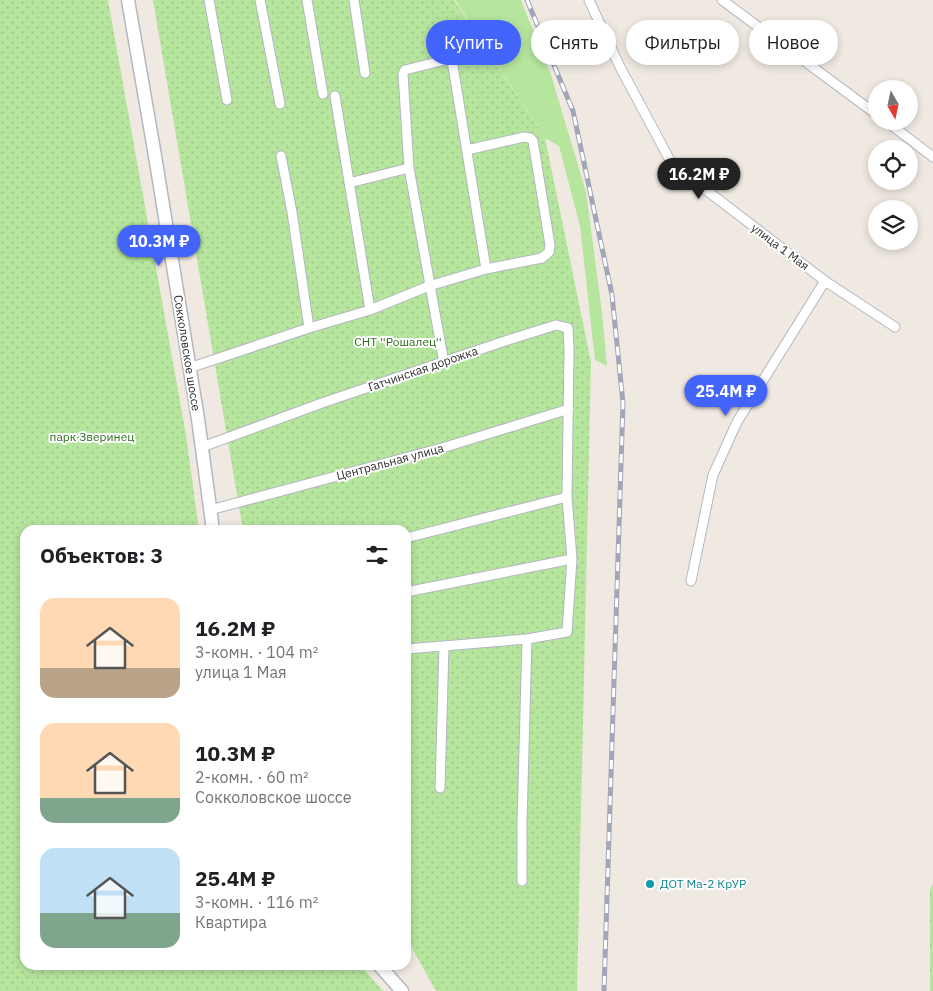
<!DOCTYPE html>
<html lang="ru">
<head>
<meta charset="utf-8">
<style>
	:root { --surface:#fff; --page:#f2f2f2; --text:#202124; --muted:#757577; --accent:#4264fb }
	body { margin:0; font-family:"IBM Plex Sans",sans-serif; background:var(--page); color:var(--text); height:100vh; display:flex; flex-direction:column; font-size:19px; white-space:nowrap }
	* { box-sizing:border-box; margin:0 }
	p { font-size:16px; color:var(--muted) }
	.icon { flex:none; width:28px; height:28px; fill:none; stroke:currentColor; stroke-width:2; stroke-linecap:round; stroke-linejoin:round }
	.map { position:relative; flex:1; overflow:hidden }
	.sheet { position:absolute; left:20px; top:525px; width:391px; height:445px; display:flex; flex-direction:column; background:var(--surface); border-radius:15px; box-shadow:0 2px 8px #0003 }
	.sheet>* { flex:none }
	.hud { position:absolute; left:426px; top:20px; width:431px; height:45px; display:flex; gap:10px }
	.needle { width:32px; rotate:171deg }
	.buttons { position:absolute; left:868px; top:80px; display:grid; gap:10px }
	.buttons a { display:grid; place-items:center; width:50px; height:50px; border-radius:50%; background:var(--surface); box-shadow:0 2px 8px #0003; font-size:25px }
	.price { position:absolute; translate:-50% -42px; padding:0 11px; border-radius:18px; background:var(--accent); color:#fff; font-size:16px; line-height:32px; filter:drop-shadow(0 1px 2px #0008) }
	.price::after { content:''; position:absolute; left:50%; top:30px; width:15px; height:11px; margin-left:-8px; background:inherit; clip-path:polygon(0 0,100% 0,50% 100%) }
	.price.selected { background:#222; color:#fff }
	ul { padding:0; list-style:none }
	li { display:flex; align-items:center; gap:15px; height:125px; padding:0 20px }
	li span { display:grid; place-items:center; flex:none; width:140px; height:100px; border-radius:15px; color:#555 }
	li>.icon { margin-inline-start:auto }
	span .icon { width:60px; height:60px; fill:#fffc; stroke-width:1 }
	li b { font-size:21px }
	h2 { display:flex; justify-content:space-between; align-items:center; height:60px; padding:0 20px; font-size:21px }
	.chip { padding:0 18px; border-radius:22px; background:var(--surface); box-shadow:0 2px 8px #0003; font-size:18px; line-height:45px }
	.chip.selected { background:var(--accent); color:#fff }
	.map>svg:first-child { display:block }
	.grass { fill:#b6e59e }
	.forest { fill:url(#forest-firs) }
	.park { fill:url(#park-dots) }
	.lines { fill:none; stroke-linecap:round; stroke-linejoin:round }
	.minor-casing { stroke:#b4b7c1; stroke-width:11 }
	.secondary-casing { stroke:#b4b7c1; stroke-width:15 }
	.minor { stroke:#fff; stroke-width:9 }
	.secondary { stroke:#fff; stroke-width:12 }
	.rail-casing { stroke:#a3a6b8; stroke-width:5 }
	.rail { stroke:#fff; stroke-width:3; stroke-dasharray:9; stroke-linecap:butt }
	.culture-dot { fill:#0f9aa8; stroke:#fff; stroke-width:2 }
	.labels { text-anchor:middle; stroke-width:4; stroke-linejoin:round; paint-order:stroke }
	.street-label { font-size:12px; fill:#2e2e2e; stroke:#fff }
	.park-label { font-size:12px; fill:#2c6e1b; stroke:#fff }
	.culture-label { font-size:12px; fill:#0d838f; stroke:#fff; text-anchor:start }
</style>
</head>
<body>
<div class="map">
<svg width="933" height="991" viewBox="0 0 933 991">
	<defs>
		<pattern id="forest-firs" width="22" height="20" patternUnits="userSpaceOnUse" patternTransform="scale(1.25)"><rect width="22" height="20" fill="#b6e59e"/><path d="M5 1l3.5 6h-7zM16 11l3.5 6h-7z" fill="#9dc588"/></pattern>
		<pattern id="park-dots" width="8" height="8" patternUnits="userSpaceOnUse" patternTransform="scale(1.25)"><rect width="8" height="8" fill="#b6e59e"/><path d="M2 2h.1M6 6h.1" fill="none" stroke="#9dc588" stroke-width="1.8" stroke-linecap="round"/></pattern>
	</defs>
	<rect width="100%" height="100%" fill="#efe9e1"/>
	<path class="grass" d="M455 0H521L551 75 586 192 602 312 607 366 595 360 580 226 559 146 545 138Z"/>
	<path class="forest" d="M933 884V991H930V889Z"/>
	<path class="park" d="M0 0H108L186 435 199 530H25V965H360L383 991H0Z
		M153 0H454L545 138 591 362 577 991H436L406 937V530H243Z"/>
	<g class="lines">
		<defs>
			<path id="minor" d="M209 0 227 100
				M260 0 280 104
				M307 0 323 94
				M354 0 365 73
				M589 0 620 67 672 164 825 281 895 327
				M722 0 876 114
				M335 96 370 310
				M886 121 933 157
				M281 156 292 212 309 328
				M349 183 409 168
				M444 363 409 168 403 74 405 70 449 59 452 60 486 269
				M189 368 309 328 370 310 429 286 486 269 542 258 549 252 550 245 533 141 530 138 524 137 467 150
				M202 447 322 403 505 341 556 325 568 328 569 351 567 497 572 559 567 632 527 639
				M210 510 442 448 569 409
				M406 538 567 497
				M691 581 713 475 737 422 825 281
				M406 592 572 559
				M406 649 527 639 522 823V881
				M440 788 444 646"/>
			<path id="secondary" d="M128 0 154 150 198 419 213 530
				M379 965 402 991"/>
		</defs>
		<use href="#minor" class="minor-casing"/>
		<use href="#secondary" class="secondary-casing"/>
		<use href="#minor" class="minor"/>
		<use href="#secondary" class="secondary"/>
		<defs>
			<path id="rail" d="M527 0 573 111 612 295 623 403 604 991"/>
		</defs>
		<use href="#rail" class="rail-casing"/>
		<use href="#rail" class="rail"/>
	</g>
	<circle class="culture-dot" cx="650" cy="884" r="5"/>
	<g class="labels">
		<g class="street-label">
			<text transform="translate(780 247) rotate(37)" y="4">улица 1 Мая</text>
			<text transform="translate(187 353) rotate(81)" y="4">Сокколовское шоссе</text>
			<text transform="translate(423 369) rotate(-19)" y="4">Гатчинская дорожка</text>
			<text transform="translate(390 462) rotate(-15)" y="4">Центральная улица</text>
		</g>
		<g class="park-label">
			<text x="398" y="346">СНТ ''Рошалец''</text>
			<text x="92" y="441">парк Зверинец</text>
		</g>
		<g class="culture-label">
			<text x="660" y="888">ДОТ Ма-2 КрУР</text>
		</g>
	</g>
</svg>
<div class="buttons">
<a><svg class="needle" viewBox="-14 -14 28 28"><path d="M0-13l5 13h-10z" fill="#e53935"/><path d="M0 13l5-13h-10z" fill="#757577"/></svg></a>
<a><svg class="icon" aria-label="locate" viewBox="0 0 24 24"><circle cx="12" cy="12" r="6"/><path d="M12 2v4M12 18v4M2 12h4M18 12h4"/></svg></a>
<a><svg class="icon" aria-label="layers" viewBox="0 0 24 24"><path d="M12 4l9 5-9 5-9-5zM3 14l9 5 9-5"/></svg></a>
</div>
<b class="price selected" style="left:699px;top:200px">16.2M ₽</b>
<b class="price" style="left:159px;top:267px">10.3M ₽</b>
<b class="price" style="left:726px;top:417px">25.4M ₽</b>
<div class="hud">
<a class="chip selected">Купить</a>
<a class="chip">Снять</a>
<a class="chip">Фильтры</a>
<a class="chip">Новое</a>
</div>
<section class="sheet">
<h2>Объектов: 3<svg class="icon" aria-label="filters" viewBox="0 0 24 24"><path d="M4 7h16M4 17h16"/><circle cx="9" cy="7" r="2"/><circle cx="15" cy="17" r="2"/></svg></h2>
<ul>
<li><span style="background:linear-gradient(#ffd9b3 70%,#b9a48a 0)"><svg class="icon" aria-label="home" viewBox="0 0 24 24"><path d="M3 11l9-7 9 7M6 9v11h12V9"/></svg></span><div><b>16.2M ₽</b><p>3-комн. · 104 m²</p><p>улица 1 Мая</p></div></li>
<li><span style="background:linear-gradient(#ffd9b3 75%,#7fa58c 0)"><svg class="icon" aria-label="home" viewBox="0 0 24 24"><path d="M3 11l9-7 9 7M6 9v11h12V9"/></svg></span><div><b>10.3M ₽</b><p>2-комн. · 60 m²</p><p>Сокколовское шоссе</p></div></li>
<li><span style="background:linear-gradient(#bfe0f5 65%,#7fa58c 0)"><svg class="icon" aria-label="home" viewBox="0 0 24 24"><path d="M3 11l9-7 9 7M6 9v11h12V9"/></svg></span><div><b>25.4M ₽</b><p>3-комн. · 116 m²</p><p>Квартира</p></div></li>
</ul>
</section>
</div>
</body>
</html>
